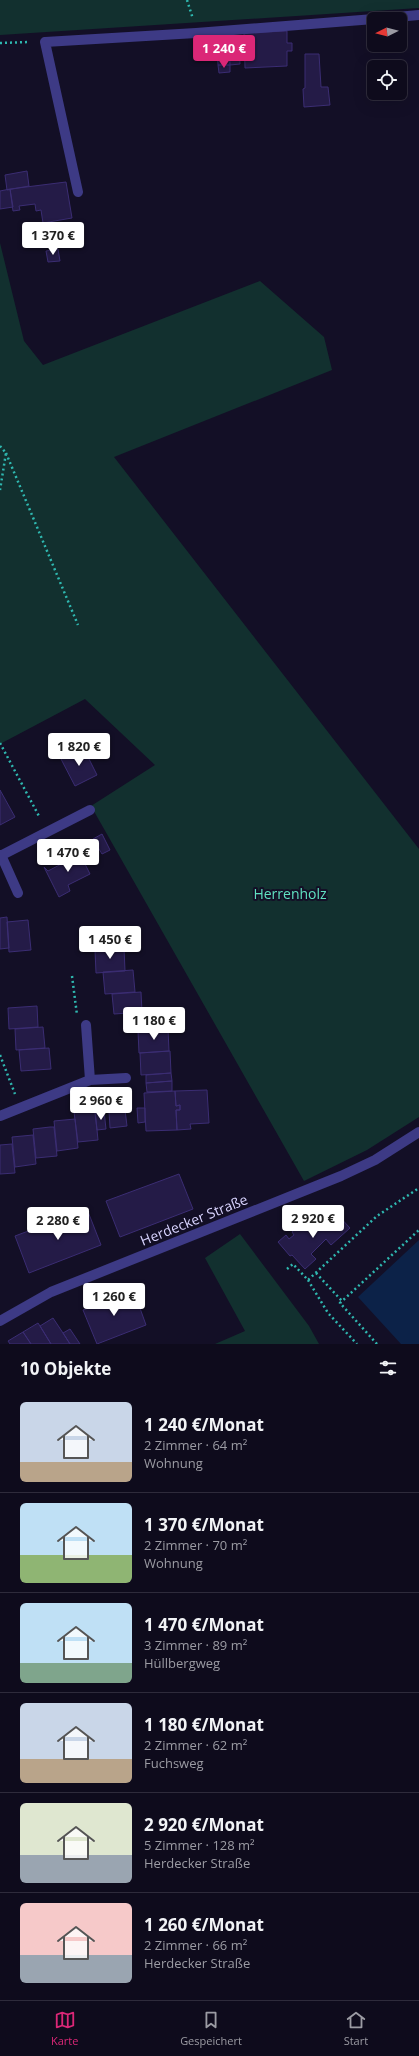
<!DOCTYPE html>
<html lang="de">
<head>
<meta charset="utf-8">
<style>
	:root { --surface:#0e0b1c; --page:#1c1929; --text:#f1f3f6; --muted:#9b9ba3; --line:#2e2b3b; --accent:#db2777 }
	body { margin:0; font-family:"Open Sans",sans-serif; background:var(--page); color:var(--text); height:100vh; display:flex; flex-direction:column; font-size:15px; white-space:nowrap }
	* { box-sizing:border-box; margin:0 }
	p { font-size:13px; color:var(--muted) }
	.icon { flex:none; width:22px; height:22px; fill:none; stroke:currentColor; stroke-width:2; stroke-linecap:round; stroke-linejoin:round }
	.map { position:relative; height:1344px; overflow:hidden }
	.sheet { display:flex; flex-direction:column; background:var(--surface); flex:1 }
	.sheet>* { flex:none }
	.needle { width:26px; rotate:264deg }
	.tools { position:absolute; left:367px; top:12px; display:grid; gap:8px }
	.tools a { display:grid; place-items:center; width:40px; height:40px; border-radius:6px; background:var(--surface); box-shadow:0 4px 16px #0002,0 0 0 1px var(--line); font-size:20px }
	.price { position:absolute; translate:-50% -34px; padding:0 9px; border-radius:4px; background:#fff; color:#222; font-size:13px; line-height:26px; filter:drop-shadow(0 1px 2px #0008) }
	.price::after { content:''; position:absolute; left:50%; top:24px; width:12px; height:9px; margin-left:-6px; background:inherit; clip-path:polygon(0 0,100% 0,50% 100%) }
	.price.active { background:var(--accent); color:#fff }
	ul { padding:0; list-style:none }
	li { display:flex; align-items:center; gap:12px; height:100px; padding:0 20px }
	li+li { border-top:1px solid var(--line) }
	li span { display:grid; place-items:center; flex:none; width:112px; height:80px; border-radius:6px; color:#555 }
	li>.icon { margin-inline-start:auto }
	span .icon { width:48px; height:48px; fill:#fffc; stroke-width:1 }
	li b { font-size:17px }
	h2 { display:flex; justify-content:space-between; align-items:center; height:48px; padding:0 20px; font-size:17px }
	.dock { display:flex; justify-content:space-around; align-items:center; height:56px; border-top:1px solid var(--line); background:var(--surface); font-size:11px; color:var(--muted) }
	.dock a { display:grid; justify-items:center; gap:2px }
	.dock .active { color:var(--accent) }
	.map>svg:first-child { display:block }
	.green { fill:#12302f }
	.water { fill:#0c2248 }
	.building { fill:#241b47; stroke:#3b2d73 }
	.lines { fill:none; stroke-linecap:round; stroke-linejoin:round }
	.path { stroke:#2fb8b0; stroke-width:2.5; stroke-dasharray:2 3; stroke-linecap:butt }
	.lane { stroke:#3d3a85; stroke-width:10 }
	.street { stroke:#3d3a85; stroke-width:10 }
	.labels { text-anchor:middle; stroke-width:4; stroke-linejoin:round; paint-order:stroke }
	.park-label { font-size:14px; fill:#5fe0c0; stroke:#130f26 }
	.street-label { font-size:14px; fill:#d9d4ff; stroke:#130f26 }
</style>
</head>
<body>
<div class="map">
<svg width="419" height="1344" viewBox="0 0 419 1344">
	<rect width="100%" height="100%" fill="#130f26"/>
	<path class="green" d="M0 0H419V8L0 35Z
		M0 243 24 341 43 365 260 281 324 337 332 370 114 457 419 849V1117L367 1150 304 1181 91 806 155 765 85 699 0 744Z
		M240 1234 309 1326 319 1344H215L245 1331 205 1258Z"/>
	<path class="water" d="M419 1240V1344H401L358 1297Z"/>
	<path class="building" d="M287 31V43H292V51H287V66L245 68 244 33Z
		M229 48H239L240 64 230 65Z
		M229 48 230 65H218L217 49Z
		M305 54H319L321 87H328L330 105 304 107 303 89 305 88Z
		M218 65H230V72L219 73Z
		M27 171 29 186 7 190 5 175Z
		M66 182 72 218 43 223 41 210 36 211 35 204 19 206 20 210 13 211 10 189Z
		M10 189 13 207 0 209V191Z
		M58 249 60 261 48 262 46 251Z
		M83 747 97 775 75 786 61 759Z
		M0 790 15 817 0 825Z
		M102 834 110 850 102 854 93 839Z
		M78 850 90 874 68 885 70 891 59 897 44 867 48 871 67 861 65 857Z
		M7 917 9 948 0 949V918Z
		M28 920 31 950 9 952 7 922Z
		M124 948 125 971 96 973 95 950Z
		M133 970 135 992 105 994 103 972Z
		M141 992 142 1012 114 1014 112 994Z
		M37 1006 38 1027 9 1029 8 1008Z
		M150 1012 151 1021 135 1022 134 1013Z
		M151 1021 152 1030 135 1031V1022Z
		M43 1027 45 1048 16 1050 15 1029Z
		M168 1029 169 1051 139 1053 138 1031Z
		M49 1048 51 1069 21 1071 19 1050Z
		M170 1051 171 1073 141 1075 140 1053Z
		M171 1073 172 1081 146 1083V1075Z
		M172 1081V1091L147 1092 146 1083Z
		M207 1090 209 1123 190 1124 191 1129 177 1130 176 1110H180V1105L176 1106 175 1091Z
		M175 1091 176 1106 180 1105V1110H176L177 1130 146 1131 144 1093Z
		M137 1108H145V1122L138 1123Z
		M95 1110 98 1140 78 1142 74 1112Z
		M125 1110 127 1126 110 1128 109 1111Z
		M104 1111 106 1129 97 1130 95 1113Z
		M75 1119 78 1148 57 1151 54 1121Z
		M50 1127H54L57 1156 36 1158 33 1129Z
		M33 1135 36 1164 15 1167 12 1137Z
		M12 1144 15 1173 0 1174V1145Z
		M179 1174 193 1209 120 1237 106 1201Z
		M87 1209 101 1245 29 1273 15 1236Z
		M336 1213 350 1228 331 1245 326 1239 311 1254 316 1259 305 1269 292 1255 290 1256 278 1242 286 1235 289 1239 294 1235 292 1232 307 1218 319 1229Z
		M122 1292 126 1301 136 1297 146 1325 97 1344 83 1310 100 1304 98 1300Z
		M53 1318 63 1333 70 1344H51L40 1326Z
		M38 1323 40 1326 51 1344H31L23 1332Z
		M70 1329 80 1344H70L63 1333Z
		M23 1332 31 1344H10L8 1341Z"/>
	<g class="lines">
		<path class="path" d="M187 0 193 19
			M0 43 29 42
			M0 446 6 453 0 490
			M6 453 78 625
			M0 743 40 818
			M72 976 77 1015
			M0 1055 15 1094
			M287 1269 293 1264 308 1280 377 1216 419 1188
			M316 1273 342 1301
			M308 1280 328 1313 357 1344
			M377 1344 340 1303 419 1230"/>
		<path class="lane" d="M374 19 419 15
			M78 192 45 42 196 33 374 19"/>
		<path class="street" d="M1 855 18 893
			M0 856 90 810
			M90 1080 126 1078
			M0 1116 90 1080 86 1025
			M0 1321 51 1292 341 1176 375 1160 419 1132"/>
	</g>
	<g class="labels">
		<g class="park-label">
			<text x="290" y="899">Herrenholz</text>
		</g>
		<g class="street-label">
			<text transform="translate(194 1220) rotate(-22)" y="5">Herdecker Straße</text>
		</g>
	</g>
</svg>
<div class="tools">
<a><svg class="needle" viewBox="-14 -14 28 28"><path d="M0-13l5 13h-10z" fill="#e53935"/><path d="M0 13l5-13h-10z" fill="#9b9ba3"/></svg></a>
<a><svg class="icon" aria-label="locate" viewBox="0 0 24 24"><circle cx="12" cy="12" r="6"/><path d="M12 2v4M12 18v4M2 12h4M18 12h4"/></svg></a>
</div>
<b class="price active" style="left:224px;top:69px">1 240 €</b>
<b class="price" style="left:53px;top:256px">1 370 €</b>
<b class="price" style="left:79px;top:767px">1 820 €</b>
<b class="price" style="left:68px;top:873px">1 470 €</b>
<b class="price" style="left:110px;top:960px">1 450 €</b>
<b class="price" style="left:154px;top:1041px">1 180 €</b>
<b class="price" style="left:101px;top:1121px">2 960 €</b>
<b class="price" style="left:313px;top:1239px">2 920 €</b>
<b class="price" style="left:58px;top:1241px">2 280 €</b>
<b class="price" style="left:114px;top:1317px">1 260 €</b>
</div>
<section class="sheet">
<h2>10 Objekte<svg class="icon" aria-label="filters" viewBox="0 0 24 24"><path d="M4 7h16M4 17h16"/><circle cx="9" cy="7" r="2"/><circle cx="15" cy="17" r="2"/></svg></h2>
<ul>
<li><span style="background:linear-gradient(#c9d6e8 75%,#b9a48a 0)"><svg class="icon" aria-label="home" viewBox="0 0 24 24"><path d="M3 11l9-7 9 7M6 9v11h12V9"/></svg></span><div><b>1 240 €/Monat</b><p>2 Zimmer · 64 m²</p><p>Wohnung</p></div></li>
<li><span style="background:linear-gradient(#bfe0f5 65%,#8fb573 0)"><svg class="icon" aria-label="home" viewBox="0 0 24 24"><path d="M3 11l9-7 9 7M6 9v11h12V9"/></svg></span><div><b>1 370 €/Monat</b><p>2 Zimmer · 70 m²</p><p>Wohnung</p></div></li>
<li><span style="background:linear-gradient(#bfe0f5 75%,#7fa58c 0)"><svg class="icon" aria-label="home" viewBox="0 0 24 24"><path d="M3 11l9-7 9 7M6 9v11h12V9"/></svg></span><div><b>1 470 €/Monat</b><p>3 Zimmer · 89 m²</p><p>Hüllbergweg</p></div></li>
<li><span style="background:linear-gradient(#c9d6e8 70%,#b9a48a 0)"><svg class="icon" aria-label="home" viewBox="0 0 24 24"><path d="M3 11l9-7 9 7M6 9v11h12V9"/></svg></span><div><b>1 180 €/Monat</b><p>2 Zimmer · 62 m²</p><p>Fuchsweg</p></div></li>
<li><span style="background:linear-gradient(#dfe7d0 65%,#9aa5b1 0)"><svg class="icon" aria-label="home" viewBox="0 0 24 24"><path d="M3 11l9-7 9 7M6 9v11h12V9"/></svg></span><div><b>2 920 €/Monat</b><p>5 Zimmer · 128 m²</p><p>Herdecker Straße</p></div></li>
<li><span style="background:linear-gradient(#f6c9c9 65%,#9aa5b1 0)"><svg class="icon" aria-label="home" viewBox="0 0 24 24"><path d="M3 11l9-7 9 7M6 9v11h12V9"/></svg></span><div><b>1 260 €/Monat</b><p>2 Zimmer · 66 m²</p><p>Herdecker Straße</p></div></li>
</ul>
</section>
<nav class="dock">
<a class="active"><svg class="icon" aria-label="map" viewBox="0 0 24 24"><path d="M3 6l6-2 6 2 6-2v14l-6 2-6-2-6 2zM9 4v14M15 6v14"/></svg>Karte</a>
<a><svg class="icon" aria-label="saved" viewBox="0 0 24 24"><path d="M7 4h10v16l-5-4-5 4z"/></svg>Gespeichert</a>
<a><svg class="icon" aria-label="home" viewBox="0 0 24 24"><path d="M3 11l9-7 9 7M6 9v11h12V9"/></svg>Start</a>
</nav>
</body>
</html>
